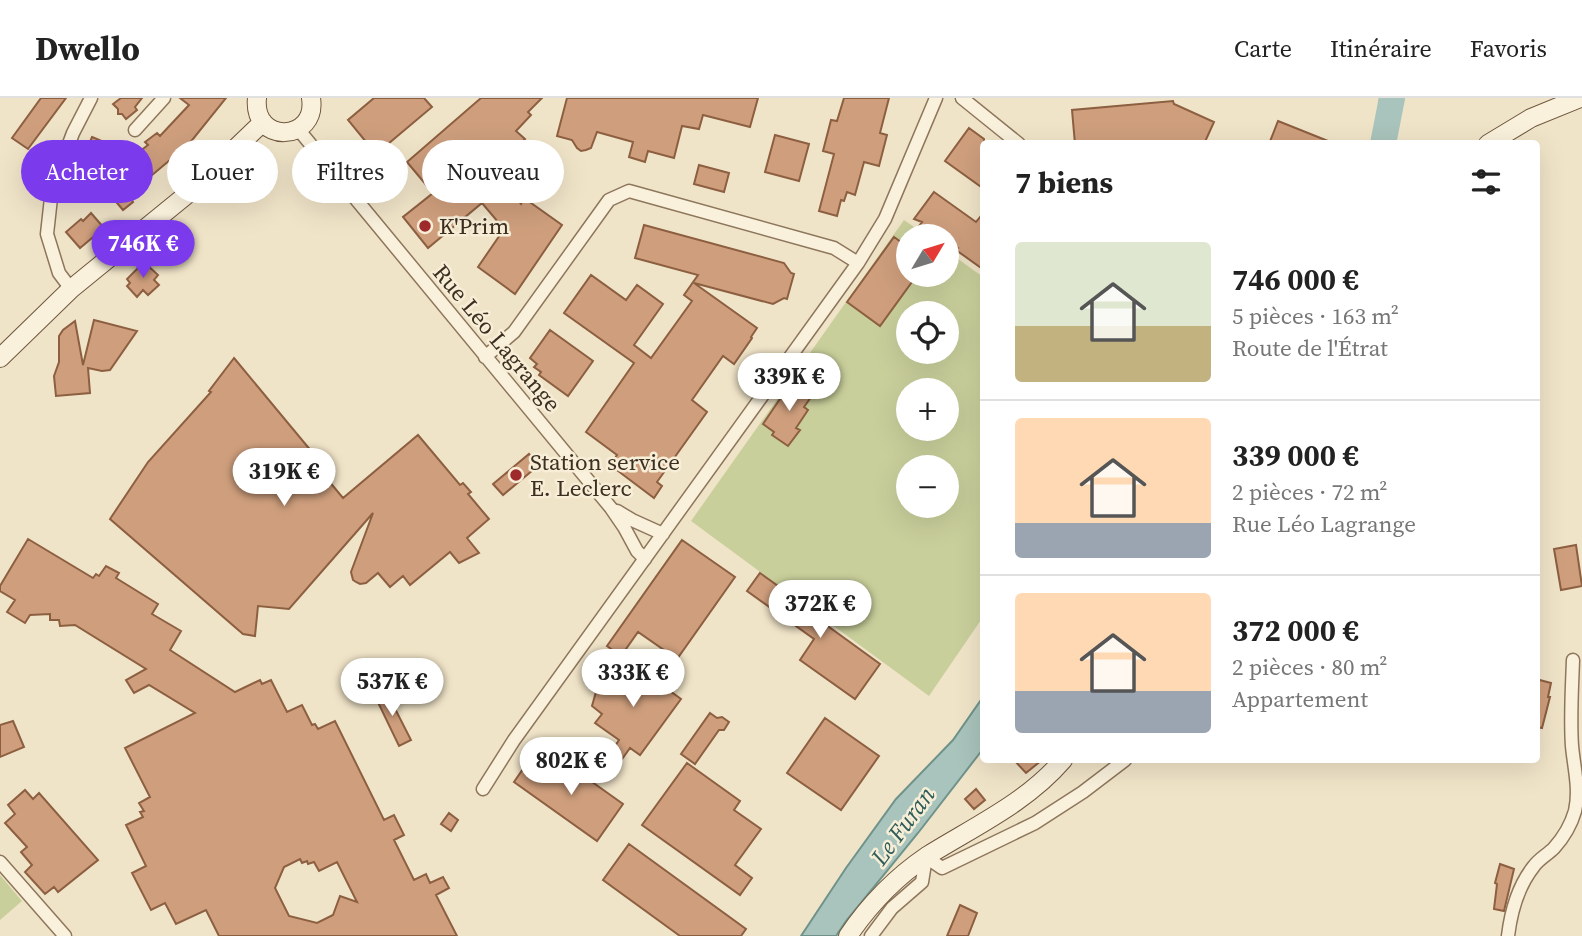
<!DOCTYPE html>
<html lang="fr">
<head>
<meta charset="utf-8">
<style>
	:root { --surface:#fff; --page:#f6f6f6; --text:#222; --muted:#767676; --line:#e0e0e0; --accent:#7c3aed }
	body { margin:0; font-family:"Source Serif 4",serif; background:var(--page); color:var(--text); height:100vh; display:flex; flex-direction:column; font-size:26px; white-space:nowrap }
	* { box-sizing:border-box; margin:0 }
	p { font-size:23px; color:var(--muted) }
	.icon { flex:none; width:38px; height:38px; fill:none; stroke:currentColor; stroke-width:2; stroke-linecap:round; stroke-linejoin:round }
	.map { position:relative; flex:1; overflow:hidden }
	.sheet { position:absolute; left:980px; top:42px; width:560px; height:623px; display:flex; flex-direction:column; background:var(--surface); border-radius:7px; box-shadow:0 7px 28px #0002 }
	.sheet>* { flex:none }
	.hud { position:absolute; left:21px; top:42px; width:665px; height:63px; display:flex; gap:14px }
	.needle { width:46px; rotate:52deg }
	.controls { position:absolute; left:896px; top:126px; display:grid; gap:14px }
	.controls a { display:grid; place-items:center; width:63px; height:63px; border-radius:50%; background:var(--surface); box-shadow:0 7px 28px #0002; font-size:35px }
	.price { position:absolute; translate:-50% -60px; padding:0 16px; border-radius:24px; background:#fff; color:#222; font-size:23px; line-height:46px; filter:drop-shadow(0 2px 4px #0008) }
	.price::after { content:''; position:absolute; left:50%; top:42px; width:21px; height:16px; margin-left:-10px; background:inherit; clip-path:polygon(0 0,100% 0,50% 100%) }
	.price.on { background:var(--accent); color:#fff }
	ul { padding:0; list-style:none }
	li { display:flex; align-items:center; gap:21px; height:175px; padding:0 35px }
	li+li { border-top:2px solid var(--line) }
	li span { display:grid; place-items:center; flex:none; width:196px; height:140px; border-radius:7px; color:#555 }
	li>.icon { margin-inline-start:auto }
	span .icon { width:84px; height:84px; fill:#fffc; stroke-width:1 }
	li b { font-size:30px }
	h2 { display:flex; justify-content:space-between; align-items:center; height:84px; padding:0 35px; font-size:30px }
	.tag { padding:0 24px; border-radius:32px; background:var(--surface); box-shadow:0 7px 28px #0002; font-size:24px; line-height:63px }
	.tag.on { background:var(--accent); color:#fff }
	header { display:flex; align-items:center; gap:42px; box-sizing:border-box; height:98px; padding:0 35px; background:var(--surface); border-bottom:2px solid var(--line) }
	header strong { font-size:33px }
	nav { display:flex; gap:38px; margin-inline-start:auto; font-size:24px }
	.map>svg:first-child { display:block }
	.green { fill:#c9cf9b; fill-rule:evenodd }
	.water { fill:#a9c4bc; stroke:#6f938a; stroke-width:2 }
	.lines { fill:none; stroke-linecap:round; stroke-linejoin:round }
	.river { stroke:#a9c4bc; stroke-width:26 }
	.building { fill:#cf9f7d; stroke:#8d5f41; stroke-width:2; fill-rule:evenodd }
	.minor-casing { stroke:#8d765c; stroke-width:15 }
	.secondary-casing { stroke:#6f573f; stroke-width:20 }
	.minor { stroke:#faf1dc; stroke-width:12 }
	.secondary { stroke:#faf1dc; stroke-width:18 }
	.poi-dot { fill:#9e2a2b; stroke:#f7eed8; stroke-width:2.5 }
	.labels { text-anchor:middle; stroke-width:5; stroke-linejoin:round; paint-order:stroke }
	.poi-label { font-size:23px; fill:#3d2e20; stroke:#f7eed8; text-anchor:start }
	.street-label { font-size:23px; fill:#3d2e20; stroke:#f7eed8 }
	.water-label { font-size:24px; font-style:italic; fill:#2f5d5a; stroke:#f7eed8 }
</style>
</head>
<body>
<header>
<strong>Dwello</strong>
<nav><a>Carte</a><a>Itinéraire</a><a>Favoris</a></nav>
</header>
<div class="map">
<svg width="1582" height="838" viewBox="0 0 1582 838">
	<rect width="100%" height="100%" fill="#f0e4c8"/>
	<path class="green" d="M904 122 927 138H908V177H947V153L983 179V519L929 598 691 423ZM908 215H947V254H908ZM908 292H947V331H908ZM908 369H947V408H908Z
		M0 777 22 803 0 822Z"/>
	<path class="water" d="M1380 0H1391L1383 45H1374Z
		M983 599V651L918 735 846 823 836 838H801L846 770 896 701 953 642Z"/>
	<g class="lines">
		<path class="river" d="M1383 46 1392 0"/>
	</g>
	<path class="building" d="M41 0H66L28 51 12 40Z
		M121 0H142L135 9 137 12 126 21 122 16H118V11L113 6Z
		M180 0H226L189 46 139 88 141 90 130 100 133 104 123 112 108 94 146 62 139 54 148 47 145 44 157 35 160 38 189 7Z
		M374 0H424L432 9 376 56 348 22Z
		M481 0H542L528 14 531 17 516 33 525 41 503 60 501 82 521 106 524 100 562 127 515 196 478 169 504 131 482 105 428 150 403 119 433 95 407 64Z
		M567 0H758L750 29 703 17 699 31 682 28 674 60 648 53 645 64 629 59 633 44 597 34 591 50 586 52 581 53 577 50 572 42 557 38Z
		M844 0H889L880 35 887 37 879 68 864 64 855 97 847 94 844 103 841 102 837 118 819 113 834 56 823 53 831 22 837 23Z
		M1173 3 1174 6 1214 24 1204 46H1075L1072 12Z
		M1278 23 1333 45V46H1269Z
		M969 30 984 41V91L945 63Z
		M775 37 809 46 799 83 765 74Z
		M92 39 109 46 98 73 81 66Z
		M699 67 729 75 724 94 694 86Z
		M934 94 976 124 984 114V172L956 152 958 150 947 142V138H912L922 124 914 121Z
		M91 115 104 130 80 150 66 134 81 121 83 123Z
		M644 127 784 165 791 175 794 176 787 201 784 200 773 206 694 185 757 230 751 239 752 240 734 266 723 258 692 302 707 314 657 384 662 388 654 400 618 373 622 369 613 363 617 357 586 334 634 265 564 215 591 177 626 202 637 187 663 206 634 247 651 260 692 203 684 197 698 177 635 160Z
		M894 139 908 149V177H917L880 228 847 204Z
		M144 164 158 177 154 182 159 187 148 197 143 192 137 199 127 188 130 185 127 181Z
		M94 222 137 233 110 272 102 273 88 270 90 295 56 298 54 278 59 264V238L63 232 75 223 83 267Z
		M550 232 593 263 568 298 539 277 541 274 534 269 537 266 530 260Z
		M234 260 312 354 308 358 343 400 418 337 460 387 463 385 471 394 468 396 489 421 467 440 479 455 459 465 450 454 410 487 403 478 390 489 378 475 366 485 360 486 356 484 353 482 351 474 373 415 289 511 258 508 255 538 243 536 110 421 148 364 211 294 209 293Z
		M798 283 814 295 804 309 808 312 796 330 800 332 788 348 772 337 774 334 763 326 786 292 789 295Z
		M529 356 539 367 503 397 493 386Z
		M28 441 93 480 96 476 99 478 106 468 119 475 116 480 158 506 152 516 181 533 170 552 235 594 260 582 262 586 271 582 287 614 302 607 312 627 315 626 318 631 335 623 384 722 394 717 404 737 394 742 414 782 426 776 430 785 443 779 449 790 436 797 457 838H219L206 812 176 826 165 805 151 812 132 775 146 768 126 727 143 719 140 714 144 713 139 705 150 699 125 650 195 615 149 587 134 595 126 582 146 571 75 527 60 528 59 522H50V516L30 517 25 525 7 514 15 502 0 493V488ZM300 761 302 765 307 763 308 766 314 764 319 773 337 764 357 804 340 798 333 817 317 825 289 818 275 790 284 769Z
		M682 442 735 479 677 561 638 534 621 558 607 548Z
		M1576 447 1582 488 1561 492 1554 451Z
		M760 475 827 523 825 526 880 566 855 601 800 562 814 541 747 493Z
		M633 566 681 601 640 657 630 650 620 664 609 657 619 642 595 625 602 616 592 608 600 580 606 585Z
		M1536 581 1551 585 1548 599H1550L1542 630 1536 629Z
		M385 591 411 642 399 648 374 596Z
		M710 615 717 620 722 619 729 624 724 632H719L695 666 681 656Z
		M825 620 879 658 841 712 787 675Z
		M13 623 24 649 0 659V627Z
		M1014 662H1042L1026 675Z
		M564 664 623 706 597 743 514 684 523 671Z
		M687 665 740 703 734 712 761 731 735 767 752 780 740 797 642 727Z
		M976 691 985 702 974 711 965 701Z
		M25 692 33 701 39 695 98 762 58 794 54 789 45 796 25 774 32 767 21 754 27 749 5 725 15 716 8 707Z
		M449 715 458 722 451 733 441 726Z
		M629 746 746 831 741 838H680L603 782Z
		M1500 766 1514 771 1504 813 1494 811 1497 786 1495 785Z
		M960 807 977 815 968 838H947Z"/>
	<g class="lines">
		<defs>
			<path id="minor" d="M962 0 1019 46
				M298 31 611 410 624 429 637 453 645 461
				M135 32 164 0
				M71 191 59 175 47 136 52 91 73 35 91 0
				M485 259 514 234 609 102 629 93 834 150 858 165
				M617 413 632 422 663 436
				M483 691 514 642 858 165 885 121 936 0
				M0 764 65 838
				M871 838 892 810 922 784 926 759 942 770 1035 725 1083 694 1125 662
				M1508 838C1511 813 1518 788 1534 768 1539 761 1547 757 1554 750 1563 740 1571 727 1575 713 1580 691 1574 670 1572 648 1570 620 1572 591 1573 562"/>
			<path id="secondary" d="M257 0C252 47 318 44 311 0
				M1488 46 1531 20 1580 0
				M0 260 71 191 190 94 263 24
				M848 838C869 807 896 779 927 758 975 728 1026 705 1063 662"/>
		</defs>
		<use href="#minor" class="minor-casing"/>
		<use href="#secondary" class="secondary-casing"/>
		<use href="#minor" class="minor"/>
		<use href="#secondary" class="secondary"/>
	</g>
	<g class="poi-dot">
		<circle cx="425" cy="128" r="7"/>
		<circle cx="516" cy="377" r="7"/>
	</g>
	<g class="labels">
		<g class="poi-label">
			<text x="439" y="136">K'Prim</text>
			<text x="530" y="372">Station service<tspan x="530" dy="26">E. Leclerc</tspan></text>
		</g>
		<g class="street-label">
			<text transform="translate(497 240) rotate(50)" y="8">Rue Léo Lagrange</text>
		</g>
		<g class="water-label">
			<text transform="translate(903 728) rotate(-54)" y="8">Le Furan</text>
		</g>
	</g>
</svg>
<div class="controls">
<a><svg class="needle" viewBox="-14 -14 28 28"><path d="M0-13l5 13h-10z" fill="#e53935"/><path d="M0 13l5-13h-10z" fill="#767676"/></svg></a>
<a><svg class="icon" aria-label="locate" viewBox="0 0 24 24"><circle cx="12" cy="12" r="6"/><path d="M12 2v4M12 18v4M2 12h4M18 12h4"/></svg></a>
<a>+</a>
<a>−</a>
</div>
<b class="price on" style="left:143px;top:182px">746K €</b>
<b class="price" style="left:789px;top:315px">339K €</b>
<b class="price" style="left:284px;top:410px">319K €</b>
<b class="price" style="left:820px;top:542px">372K €</b>
<b class="price" style="left:633px;top:611px">333K €</b>
<b class="price" style="left:392px;top:620px">537K €</b>
<b class="price" style="left:571px;top:699px">802K €</b>
<div class="hud">
<a class="tag on">Acheter</a>
<a class="tag">Louer</a>
<a class="tag">Filtres</a>
<a class="tag">Nouveau</a>
</div>
<section class="sheet">
<h2>7 biens<svg class="icon" aria-label="filters" viewBox="0 0 24 24"><path d="M4 7h16M4 17h16"/><circle cx="9" cy="7" r="2"/><circle cx="15" cy="17" r="2"/></svg></h2>
<ul>
<li><span style="background:linear-gradient(#dfe7d0 60%,#c2b280 0)"><svg class="icon" aria-label="home" viewBox="0 0 24 24"><path d="M3 11l9-7 9 7M6 9v11h12V9"/></svg></span><div><b>746 000 €</b><p>5 pièces · 163 m²</p><p>Route de l'Étrat</p></div></li>
<li><span style="background:linear-gradient(#ffd9b3 75%,#9aa5b1 0)"><svg class="icon" aria-label="home" viewBox="0 0 24 24"><path d="M3 11l9-7 9 7M6 9v11h12V9"/></svg></span><div><b>339 000 €</b><p>2 pièces · 72 m²</p><p>Rue Léo Lagrange</p></div></li>
<li><span style="background:linear-gradient(#ffd9b3 70%,#9aa5b1 0)"><svg class="icon" aria-label="home" viewBox="0 0 24 24"><path d="M3 11l9-7 9 7M6 9v11h12V9"/></svg></span><div><b>372 000 €</b><p>2 pièces · 80 m²</p><p>Appartement</p></div></li>
</ul>
</section>
</div>
</body>
</html>
